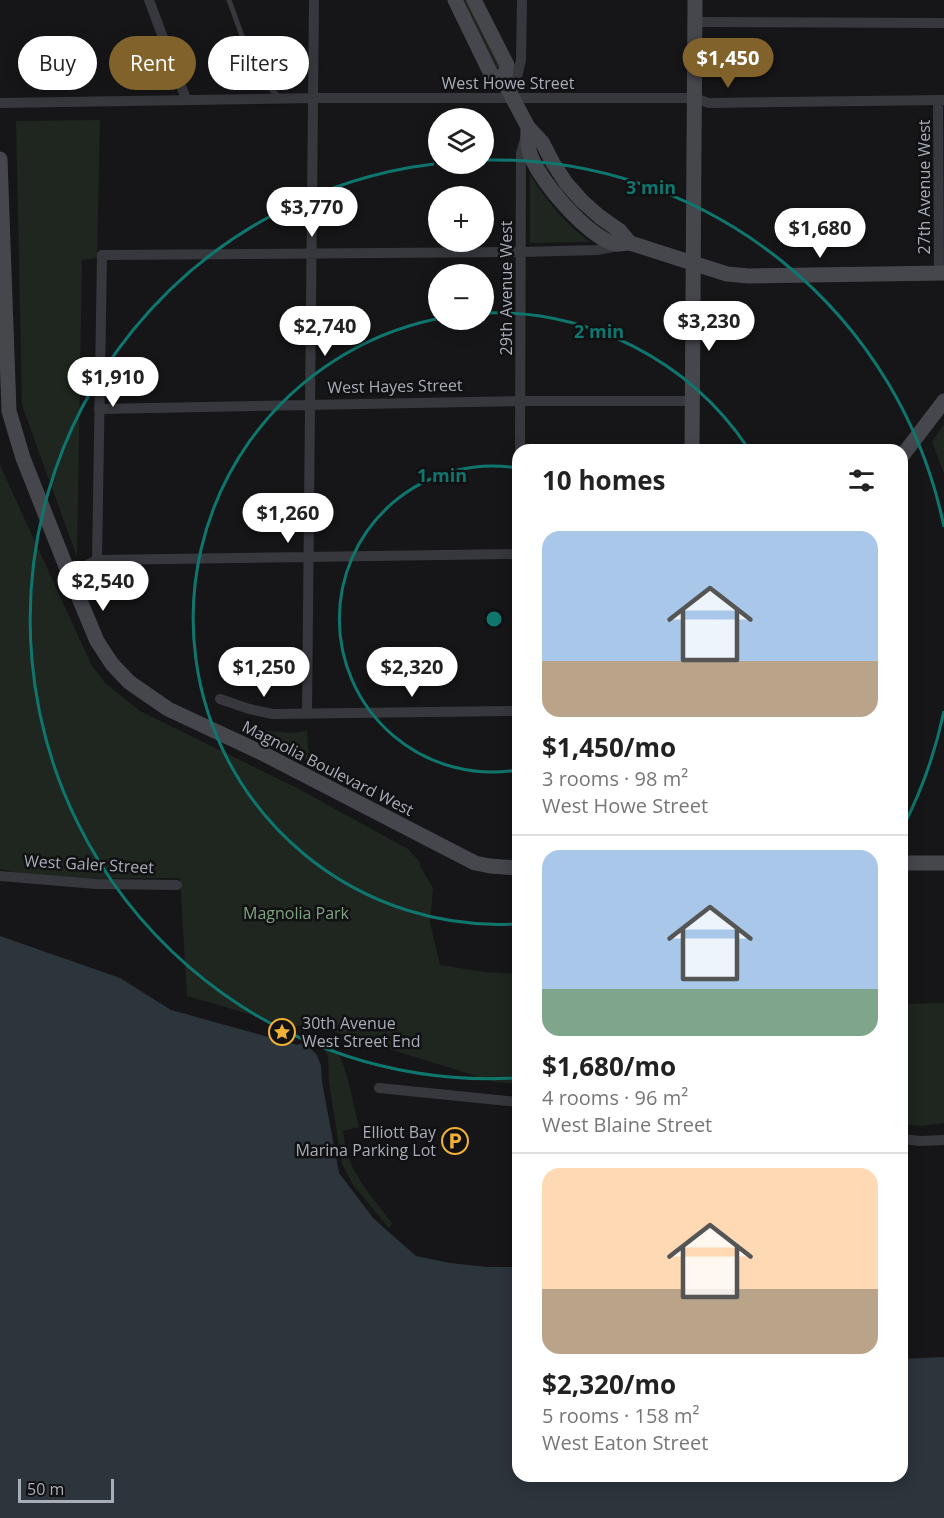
<!DOCTYPE html>
<html lang="en">
<head>
<meta charset="utf-8">
<style>
	:root { --surface:#fff; --page:#f2f2f2; --text:#222; --muted:#767676; --line:#e0e0e0; --accent:#80622a }
	body { margin:0; font-family:"Open Sans",sans-serif; background:var(--page); color:var(--text); height:100vh; display:flex; flex-direction:column; font-size:22px; white-space:nowrap }
	* { box-sizing:border-box; margin:0 }
	p { font-size:20px; color:var(--muted) }
	.icon { flex:none; width:33px; height:33px; fill:none; stroke:currentColor; stroke-width:2; stroke-linecap:round; stroke-linejoin:round }
	.map { position:relative; flex:1; overflow:hidden }
	.panel { position:absolute; left:512px; top:444px; width:396px; height:1038px; display:flex; flex-direction:column; background:var(--surface); border-radius:18px; box-shadow:0 3px 15px #0003 }
	.panel>* { flex:none }
	.banner { position:absolute; left:18px; top:36px; width:404px; height:54px; display:flex; gap:12px }
	.fabs { position:absolute; left:428px; top:108px; display:grid; gap:12px }
	.fabs a { display:grid; place-items:center; width:66px; height:66px; border-radius:50%; background:var(--surface); box-shadow:0 3px 15px #0003; font-size:30px }
	.scale { position:absolute; left:18px; bottom:15px; width:96px; box-sizing:border-box; padding-left:6px; border:3px solid #a8adb8; border-top:0; font-size:16px; line-height:21px; white-space:nowrap; color:#a8adb8; -webkit-text-stroke:4px #111113; paint-order:stroke }
	.price { position:absolute; translate:-50% -51px; padding:0 14px; border-radius:21px; background:#fff; color:#222; font-size:20px; line-height:39px; filter:drop-shadow(0 2px 3px #0008) }
	.price::after { content:''; position:absolute; left:50%; top:36px; width:18px; height:14px; margin-left:-9px; background:inherit; clip-path:polygon(0 0,100% 0,50% 100%) }
	.price.selected { background:var(--accent); color:#fff }
	ul { padding:0; list-style:none }
	li { display:grid; align-content:center; gap:12px; height:318px; padding:0 30px }
	li+li { border-top:2px solid var(--line) }
	li span { display:grid; place-items:center; height:186px; border-radius:18px; color:#555 }
	li>.icon { margin-inline-start:auto }
	span .icon { width:108px; height:108px; fill:#fffc; stroke-width:1 }
	li b { font-size:26px }
	h2 { display:flex; justify-content:space-between; align-items:center; height:72px; padding:0 30px; font-size:26px }
	.chip { padding:0 21px; border-radius:27px; background:var(--surface); box-shadow:0 3px 15px #0003; font-size:21px; line-height:54px }
	.chip.selected { background:var(--accent); color:#fff }
	.map>svg:first-child { display:block }
	.green { fill:#1e261f }
	.water { fill:#2c353c }
	.lines { fill:none; stroke-linecap:round; stroke-linejoin:round }
	.lane { stroke:#37383d; stroke-width:5 }
	.street { stroke:#37383d; stroke-width:10 }
	.secondary { stroke:#45474d; stroke-width:15 }
	.ring { fill:none; stroke:#0f766e; stroke-width:3 }
	.labels { text-anchor:middle; stroke-width:5; stroke-linejoin:round; paint-order:stroke }
	.street-label { font-size:16px; fill:#a8adb8; stroke:#111113 }
	.park-label { font-size:16px; fill:#7fa381; stroke:#111113 }
	.poi-label { font-size:16px; fill:#a8adb8; stroke:#111113; text-anchor:start }
	.centre { fill:#0f766e; stroke:#111113; stroke-width:3 }
	.ring-label { font-size:18px; text-anchor:middle; font-weight:bold; fill:#0f766e; stroke:#111113; stroke-width:5; stroke-linejoin:round; paint-order:stroke }
</style>
</head>
<body>
<div class="map">
<svg width="944" height="1518" viewBox="0 0 944 1518">
	<rect width="100%" height="100%" fill="#161618"/>
	<path class="green" d="M460 0H468L500 65 499 68 496 69Z
		M100 120 97 258 82 260 77 557 22 405 16 121Z
		M530 174C546 201 565 223 590 242L530 243Z
		M944 424V474L932 442Z
		M0 465 91 664 105 683 140 711 297 788 408 849 420 862V866L433 888 430 923 440 965 484 972 517 974V1084L495 1082 335 1032 325 1025 291 1026 187 996 180 878C121 878 59 882 0 869Z
		M239 728 290 733 307 731 309 761Z
		M944 1003V1123L921 1126 902 1124V1004Z
		M315 1036H322C328 1044 336 1047 340 1057 350 1079 353 1104 359 1127L343 1131C347 1172 368 1191 392 1223L389 1228 353 1185 342 1164 329 1083 328 1056Z"/>
	<path class="water" d="M0 936 120 978 171 1010 297 1045 303 1043 309 1047 317 1055 321 1066 322 1082 339 1173 374 1219 416 1256 450 1263 487 1267H517L518 1476H902V1359L944 1357V1518H0Z"/>
	<g class="lines">
		<path class="lane" d="M229 0 251 61 263 81 279 97"/>
		<path class="street" d="M149 0 186 99
			M695 22 944 23
			M512 98 521 60 522 0
			M938 100 939 274
			M0 103 312 98H694L709 103 944 100
			M99 409 521 401H692
			M520 450 521 153 525 139
			M97 560 102 255 522 252 597 250 618 246
			M69 574 97 560 518 554
			M220 699 249 709 273 714 518 711
			M307 714 314 0
			M517 868 518 658
			M0 876 96 884 177 885
			M379 1088 518 1102
			M902 1139 920 1141 944 1140"/>
		<path class="secondary" d="M455 0 491 74 504 82 528 127 542 142 553 163 566 183 582 201 600 217 620 231 630 243
			M474 0 507 65 504 82
			M528 127C528 134 527 143 529 150 535 177 589 239 616 244 621 244 626 243 630 243L727 274 749 276 944 273
			M0 159 9 411 23 458 69 574 97 641 112 664 129 682 168 709 260 752 475 863 490 866 518 868
			M692 450 695 0
			M902 456 944 401
			M902 863H944"/>
	</g>
	<g class="ring">
		<path d="M517 770A153 153 0 1 1 517 468"/>
		<path d="M515 924A306 306 0 0 1 436 319M483 313A306 306 0 0 1 748 448"/>
		<path d="M944 711A459 459 0 0 1 903 827M514 1078A459 459 0 0 1 434 164M486 160A459 459 0 0 1 944 527"/>
	</g>
	<defs>
		<symbol id="sight-ring" viewBox="-11 -11 22 22"><circle r="9.5" fill="#111113" stroke="#f2b134" stroke-width="1.5"/><path d="M0-6L1.8-2.2L6-1.7L2.9 1.2L3.7 5.4L0 3.3L-3.7 5.4L-2.9 1.2L-6-1.7L-1.8-2.2Z" fill="#f2b134"/></symbol>
		<symbol id="parking-ring" viewBox="-11 -11 22 22"><circle r="9.5" fill="#111113" stroke="#f2b134" stroke-width="1.5"/><path d="M-3.5-5.5H1a3.5 3.5 0 0 1 0 7H-1V5.5H-3.5ZM-1-3.4V-.6H.8a1.4 1.4 0 0 0 0-2.8Z" fill="#f2b134"/></symbol>
	</defs>
	<g fill-rule="evenodd">
		<use href="#sight-ring" x="267" y="1017" width="30" height="30"/>
		<use href="#parking-ring" x="440" y="1126" width="30" height="30"/>
	</g>
	<g class="labels">
		<g class="street-label">
			<text x="508" y="89">West Howe Street</text>
			<text transform="translate(924 187) rotate(-90)" y="6">27th Avenue West</text>
			<text transform="translate(506 288) rotate(-90)" y="6">29th Avenue West</text>
			<text transform="translate(395 386) rotate(-1)" y="6">West Hayes Street</text>
			<text transform="translate(328 768) rotate(27)" y="6">Magnolia Boulevard West</text>
			<text transform="translate(89 864) rotate(3)" y="6">West Galer Street</text>
		</g>
		<g class="park-label">
			<text x="296" y="919">Magnolia Park</text>
		</g>
		<g class="poi-label">
			<text x="302" y="1029">30th Avenue<tspan x="302" dy="18">West Street End</tspan></text>
			<text x="436" y="1138" text-anchor="end">Elliott Bay<tspan x="436" dy="18">Marina Parking Lot</tspan></text>
		</g>
	</g>
	<circle cx="494" cy="619" r="9" class="centre"/>
	<g class="ring-label">
		<text x="651" y="194">3 min</text>
		<text x="599" y="338">2 min</text>
		<text x="442" y="482">1 min</text>
	</g>
</svg>
<div class="fabs">
<a><svg class="icon" aria-label="layers" viewBox="0 0 24 24"><path d="M12 4l9 5-9 5-9-5zM3 14l9 5 9-5"/></svg></a>
<a>+</a>
<a>−</a>
</div>
<div class="scale">50 m</div>
<b class="price selected" style="left:728px;top:89px">$1,450</b>
<b class="price" style="left:312px;top:238px">$3,770</b>
<b class="price" style="left:820px;top:259px">$1,680</b>
<b class="price" style="left:709px;top:352px">$3,230</b>
<b class="price" style="left:325px;top:357px">$2,740</b>
<b class="price" style="left:113px;top:408px">$1,910</b>
<b class="price" style="left:288px;top:544px">$1,260</b>
<b class="price" style="left:103px;top:612px">$2,540</b>
<b class="price" style="left:264px;top:698px">$1,250</b>
<b class="price" style="left:412px;top:698px">$2,320</b>
<div class="banner">
<a class="chip">Buy</a>
<a class="chip selected">Rent</a>
<a class="chip">Filters</a>
</div>
<section class="panel">
<h2>10 homes<svg class="icon" aria-label="filters" viewBox="0 0 24 24"><path d="M4 7h16M4 17h16"/><circle cx="9" cy="7" r="2"/><circle cx="15" cy="17" r="2"/></svg></h2>
<ul>
<li><span style="background:linear-gradient(#a9c7e8 70%,#b9a48a 0)"><svg class="icon" aria-label="home" viewBox="0 0 24 24"><path d="M3 11l9-7 9 7M6 9v11h12V9"/></svg></span><div><b>$1,450/mo</b><p>3 rooms · 98 m²</p><p>West Howe Street</p></div></li>
<li><span style="background:linear-gradient(#a9c7e8 75%,#7fa58c 0)"><svg class="icon" aria-label="home" viewBox="0 0 24 24"><path d="M3 11l9-7 9 7M6 9v11h12V9"/></svg></span><div><b>$1,680/mo</b><p>4 rooms · 96 m²</p><p>West Blaine Street</p></div></li>
<li><span style="background:linear-gradient(#ffd9b3 65%,#b9a48a 0)"><svg class="icon" aria-label="home" viewBox="0 0 24 24"><path d="M3 11l9-7 9 7M6 9v11h12V9"/></svg></span><div><b>$2,320/mo</b><p>5 rooms · 158 m²</p><p>West Eaton Street</p></div></li>
</ul>
</section>
</div>
</body>
</html>
